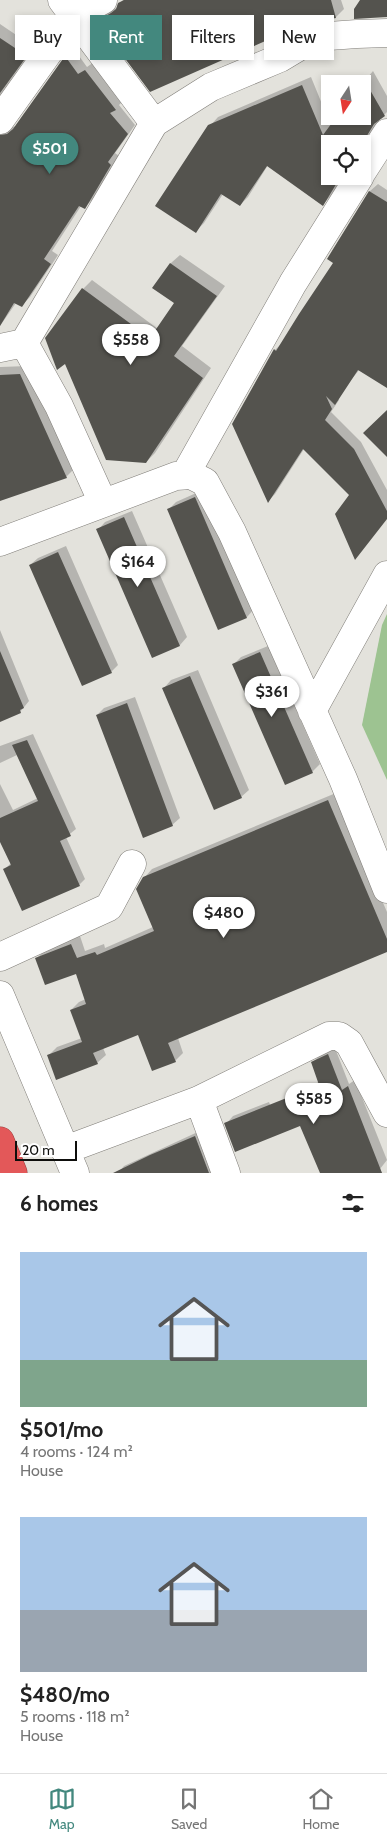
<!DOCTYPE html>
<html lang="en">
<head>
<meta charset="utf-8">
<style>
	:root { --surface:#fff; --page:#f2f2f2; --text:#222; --muted:#767676; --line:#e0e0e0; --accent:#43887e }
	body { margin:0; font-family:Cabin,sans-serif; background:var(--page); color:var(--text); height:100vh; display:flex; flex-direction:column; font-size:19px; white-space:nowrap }
	* { box-sizing:border-box; margin:0 }
	p { font-size:16px; color:var(--muted) }
	.icon { flex:none; width:28px; height:28px; fill:none; stroke:currentColor; stroke-width:2; stroke-linecap:round; stroke-linejoin:round }
	.map { position:relative; height:1173px; overflow:hidden }
	.panel { display:flex; flex-direction:column; background:var(--surface); flex:1 }
	.panel>* { flex:none }
	.banner { position:absolute; left:15px; top:15px; width:358px; height:45px; display:flex; gap:10px }
	.needle { width:32px; rotate:192deg }
	.buttons { position:absolute; left:321px; top:75px; display:grid; gap:10px }
	.buttons a { display:grid; place-items:center; width:50px; height:50px; border-radius:0px; background:var(--surface); box-shadow:0 2px 8px #0003; font-size:25px }
	.scale { position:absolute; left:15px; bottom:12px; width:62px; box-sizing:border-box; padding-left:5px; border:2px solid #0e0e0c; border-top:0; font-size:14px; line-height:18px; white-space:nowrap; color:#0e0e0c; -webkit-text-stroke:4px #fff; paint-order:stroke }
	.price { position:absolute; translate:-50% -42px; padding:0 11px; border-radius:18px; background:#fff; color:#222; font-size:16px; line-height:32px; filter:drop-shadow(0 1px 2px #0008) }
	.price::after { content:''; position:absolute; left:50%; top:30px; width:15px; height:11px; margin-left:-8px; background:inherit; clip-path:polygon(0 0,100% 0,50% 100%) }
	.price.on { background:var(--accent); color:#fff }
	ul { padding:0; list-style:none }
	li { display:grid; align-content:center; gap:10px; height:265px; padding:0 20px }
	li span { display:grid; place-items:center; height:155px; border-radius:0px; color:#555 }
	li>.icon { margin-inline-start:auto }
	span .icon { width:90px; height:90px; fill:#fffc; stroke-width:1 }
	li b { font-size:21px }
	h2 { display:flex; justify-content:space-between; align-items:center; height:60px; padding:0 20px; font-size:21px }
	.tag { padding:0 18px; border-radius:0px; background:var(--surface); box-shadow:0 2px 8px #0003; font-size:18px; line-height:45px }
	.tag.on { background:var(--accent); color:#fff }
	.tabs { display:flex; justify-content:space-around; align-items:center; height:70px; border-top:1px solid var(--line); background:var(--surface); font-size:14px; color:var(--muted) }
	.tabs a { display:grid; justify-items:center; gap:2px }
	.tabs .on { color:var(--accent) }
	.map>svg:first-child { display:block }
	.green { fill:#9dc391 }
	.shadow { fill:#0003 }
	.building { fill:#54534e }
	.lines { fill:none; stroke-linecap:round; stroke-linejoin:round }
	.minor-casing { stroke:#807e79; stroke-width:29 }
	.highway-casing { stroke:#983e3e; stroke-width:29 }
	.minor { stroke:#fff; stroke-width:28 }
	.highway { stroke:#e35859; stroke-width:28 }
</style>
</head>
<body>
<div class="map">
<svg width="387" height="1173" viewBox="0 0 387 1173">
	<rect width="100%" height="100%" fill="#e3e2dc"/>
	<path class="green" d="M387 614V780L362 725 382 625Z"/>
	<path class="shadow" d="M123 0H341L344 9 336 17 307 22 289 30 99 21 107 13 118 7Z
		M0 24 34 47 0 95Z
		M74 49 87 67 94 62 123 101 119 105 135 125 115 153 119 156 93 199 85 207 81 206 52 251 58 255 30 297 21 306 16 303 0 326V125L8 128 16 126 66 57Z
		M373 71 387 96V112L380 119 362 146V144H330V176H343L331 196 322 205 268 165 248 197 240 205 223 194 204 223 196 231 210 126 218 117 311 77 331 126 362 116V84Z
		M378 184 387 190V387L360 369 337 397 339 400 331 412 361 442 387 490V519L351 495 304 449 275 494 268 501 275 350 282 343 335 263 328 258 370 191Z
		M180 255 225 286 182 346 211 368 155 453 146 462 47 338 83 289 92 280 158 329 176 303 154 288 171 263Z
		M28 366 74 469 66 477 0 500V367Z
		M203 490 254 609 247 617 219 628 169 509 176 502Z
		M132 511 187 637 180 645 153 656 98 530 105 522Z
		M66 546 118 665 111 672 30 565 38 558Z
		M0 630 29 701 20 712 0 721Z
		M268 646 320 764 312 772 234 664 241 657Z
		M198 670 249 790 241 797 164 688 171 680Z
		M135 697 180 818 172 825 97 715 104 708Z
		M33 734 76 829 66 837 85 879 79 885 5 869 11 863 0 839V784L13 810 38 798 17 755 0 763V746Z
		M336 793 387 912V950L178 1038 183 1053 175 1061 139 1033 103 1048 106 1055 97 1063 48 1056 57 1047 82 1038 71 1010 79 1002 86 999 76 973 36 959 45 950 80 936 85 951 104 944 105 948 153 927 144 878 152 869Z
		M335 1048 349 1084 355 1080 387 1160 380 1169 382 1173H321L290 1098 297 1091 319 1082 312 1063 319 1056Z
		M269 1102 279 1128 226 1124 233 1116Z
		M202 1130 218 1173H118L124 1166Z"/>
	<path class="building" d="M124 0H331L336 18 307 23 293 32 289 33 288 31 150 92 97 21 111 13 116 9 118 3Z
		M360 0H387V17L354 19V9Z
		M0 38 27 56 0 93Z
		M65 56 78 74 85 70 116 110 110 113 128 134 108 162 111 165 85 209 79 206 44 259 51 264 22 307 14 303 0 326V135L7 134 13 129Z
		M362 76 385 116 374 124 362 144H330V176H341L323 206 267 166 240 206 221 194 196 233 155 206 208 125 302 85 323 135 337 116H362Z
		M369 191 387 202V388L358 370 335 405 326 396 332 409 325 420 354 449 387 511V519L355 560 335 514 349 495 303 449 268 503 232 424 274 349 276 351 299 314 333 263 327 259Z
		M170 263 217 296 174 356 203 378 146 463 106 460 65 364 57 370 45 338 82 288 150 338 174 303 152 288Z
		M20 374 67 478 0 501V375Z
		M387 410V457L363 433Z
		M195 497 247 618 218 630 167 509Z
		M124 517 180 646 152 658 96 529Z
		M58 552 112 673 82 686 29 565Z
		M0 651 24 708 20 710 21 713 0 722Z
		M260 652 313 773 285 785 232 664Z
		M190 676 242 798 214 810 162 688Z
		M127 703 173 826 143 838 96 715Z
		M27 740 71 836 60 841 80 886 22 911 3 869 11 865 0 842V818L38 801 12 745Z
		M328 800 387 939V952L168 1043 176 1062 152 1071 138 1035 93 1053 98 1064 56 1080 47 1055 82 1042 70 1010 86 1004 76 974 45 985 35 958 71 944 77 958 95 952 97 955 154 931 136 889 143 877Z
		M328 1054 342 1090 348 1086 382 1173H320L300 1126 235 1152 224 1123 319 1085 311 1062Z
		M195 1136 209 1173H113L150 1155Z"/>
	<g class="lines">
		<defs>
			<path id="minor" d="M62 0 154 123
				M0 120 75 15 103 0
				M362 172 387 133
				M24 343 59 406 103 503
				M0 348 24 343 154 123 211 87 280 58 315 37 357 34 387 33
				M185 475 293 283 360 176
				M0 542 176 476 191 475 205 482 232 532 343 779 387 889
				M312 711 387 575
				M0 957 109 907 132 864
				M0 995 75 1173
				M199 1100 226 1173
				M65 1150 199 1100 329 1036H339L349 1043 387 1113"/>
			<path id="highway" d="M0 1141 13 1173"/>
		</defs>
		<use href="#minor" class="minor-casing"/>
		<use href="#highway" class="highway-casing"/>
		<use href="#minor" class="minor"/>
		<use href="#highway" class="highway"/>
	</g>
</svg>
<div class="buttons">
<a><svg class="needle" viewBox="-14 -14 28 28"><path d="M0-13l5 13h-10z" fill="#e53935"/><path d="M0 13l5-13h-10z" fill="#767676"/></svg></a>
<a><svg class="icon" aria-label="locate" viewBox="0 0 24 24"><circle cx="12" cy="12" r="6"/><path d="M12 2v4M12 18v4M2 12h4M18 12h4"/></svg></a>
</div>
<div class="scale">20 m</div>
<b class="price on" style="left:50px;top:175px">$501</b>
<b class="price" style="left:131px;top:366px">$558</b>
<b class="price" style="left:138px;top:588px">$164</b>
<b class="price" style="left:272px;top:718px">$361</b>
<b class="price" style="left:224px;top:939px">$480</b>
<b class="price" style="left:314px;top:1125px">$585</b>
<div class="banner">
<a class="tag">Buy</a>
<a class="tag on">Rent</a>
<a class="tag">Filters</a>
<a class="tag">New</a>
</div>
</div>
<section class="panel">
<h2>6 homes<svg class="icon" aria-label="filters" viewBox="0 0 24 24"><path d="M4 7h16M4 17h16"/><circle cx="9" cy="7" r="2"/><circle cx="15" cy="17" r="2"/></svg></h2>
<ul>
<li><span style="background:linear-gradient(#a9c7e8 70%,#7fa58c 0)"><svg class="icon" aria-label="home" viewBox="0 0 24 24"><path d="M3 11l9-7 9 7M6 9v11h12V9"/></svg></span><div><b>$501/mo</b><p>4 rooms · 124 m²</p><p>House</p></div></li>
<li><span style="background:linear-gradient(#a9c7e8 60%,#9aa5b1 0)"><svg class="icon" aria-label="home" viewBox="0 0 24 24"><path d="M3 11l9-7 9 7M6 9v11h12V9"/></svg></span><div><b>$480/mo</b><p>5 rooms · 118 m²</p><p>House</p></div></li>
</ul>
</section>
<nav class="tabs">
<a class="on"><svg class="icon" aria-label="map" viewBox="0 0 24 24"><path d="M3 6l6-2 6 2 6-2v14l-6 2-6-2-6 2zM9 4v14M15 6v14"/></svg>Map</a>
<a><svg class="icon" aria-label="saved" viewBox="0 0 24 24"><path d="M7 4h10v16l-5-4-5 4z"/></svg>Saved</a>
<a><svg class="icon" aria-label="home" viewBox="0 0 24 24"><path d="M3 11l9-7 9 7M6 9v11h12V9"/></svg>Home</a>
</nav>
</body>
</html>
